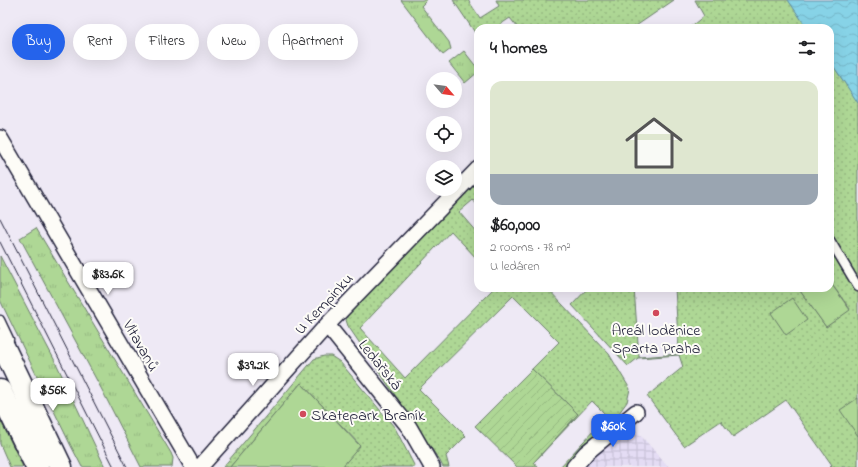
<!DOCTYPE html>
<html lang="en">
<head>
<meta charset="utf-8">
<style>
	:root { --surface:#fff; --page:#f2f2f2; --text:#202124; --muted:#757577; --accent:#2563eb }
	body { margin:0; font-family:"Indie Flower",sans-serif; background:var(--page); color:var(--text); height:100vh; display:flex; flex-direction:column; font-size:15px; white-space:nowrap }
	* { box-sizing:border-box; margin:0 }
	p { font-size:13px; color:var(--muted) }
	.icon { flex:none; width:22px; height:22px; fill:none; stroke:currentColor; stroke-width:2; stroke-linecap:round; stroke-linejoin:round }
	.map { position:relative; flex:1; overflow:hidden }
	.details { position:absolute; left:474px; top:24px; width:360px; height:268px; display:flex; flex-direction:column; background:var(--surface); border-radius:12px; box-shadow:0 4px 16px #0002 }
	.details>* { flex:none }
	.banner { position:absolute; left:12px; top:24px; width:380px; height:36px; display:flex; gap:8px }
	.needle { width:26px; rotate:118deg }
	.tools { position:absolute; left:426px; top:72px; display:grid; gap:8px }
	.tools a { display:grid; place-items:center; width:36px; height:36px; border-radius:50%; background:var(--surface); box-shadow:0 4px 16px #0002; font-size:20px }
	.price { position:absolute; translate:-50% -34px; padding:0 9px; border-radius:8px; background:#fff; color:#222; font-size:13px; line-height:26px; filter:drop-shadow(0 1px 2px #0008) }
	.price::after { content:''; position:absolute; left:50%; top:24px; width:12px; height:9px; margin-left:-6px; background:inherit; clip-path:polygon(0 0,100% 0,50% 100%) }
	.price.current { background:var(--accent); color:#fff }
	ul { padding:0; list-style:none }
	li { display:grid; align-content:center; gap:8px; height:212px; padding:0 16px }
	li span { display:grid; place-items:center; height:124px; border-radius:12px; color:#555 }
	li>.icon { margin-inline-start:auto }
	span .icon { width:72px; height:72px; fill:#fffc; stroke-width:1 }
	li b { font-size:17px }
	h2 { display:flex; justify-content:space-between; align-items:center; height:48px; padding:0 16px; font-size:17px }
	.pill { padding:0 14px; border-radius:18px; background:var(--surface); box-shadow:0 4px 16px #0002; font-size:14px; line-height:36px }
	.pill.current { background:var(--accent); color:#fff }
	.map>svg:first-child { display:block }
	.industrial { fill:url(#industrial-grid) }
	.grass { fill:url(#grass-tufts); stroke:#687c68 }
	.park { fill:url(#park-dots); stroke:#687c68 }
	.garden { fill:url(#garden-furrows); stroke:#687c68 }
	.pitch { fill:#aed795; stroke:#687c68 }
	.water { fill:url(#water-waves); stroke:#5f8ca2 }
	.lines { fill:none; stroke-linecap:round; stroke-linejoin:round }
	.lane-casing { stroke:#22223b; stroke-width:11 }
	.street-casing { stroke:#22223b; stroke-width:18 }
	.secondary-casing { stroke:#22223b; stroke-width:25 }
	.lane { stroke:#fdfcf7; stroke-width:8 }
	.street { stroke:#fdfcf7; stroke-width:15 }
	.secondary { stroke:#fdfcf7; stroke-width:22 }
	.tram { stroke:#22223b; stroke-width:1 }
	.poi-dot { fill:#d1495b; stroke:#fdfcf7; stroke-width:1.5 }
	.labels { text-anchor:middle; stroke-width:4; stroke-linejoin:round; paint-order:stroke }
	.street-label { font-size:16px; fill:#22223b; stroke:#fdfcf7 }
	.poi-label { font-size:16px; fill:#22223b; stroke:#fdfcf7 }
</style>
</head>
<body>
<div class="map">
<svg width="858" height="467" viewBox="0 0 858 467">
	<defs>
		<pattern id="industrial-grid" width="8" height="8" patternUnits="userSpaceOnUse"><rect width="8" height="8" fill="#e4dcf4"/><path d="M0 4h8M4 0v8" fill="none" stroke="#c3bcd2"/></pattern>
		<pattern id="grass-tufts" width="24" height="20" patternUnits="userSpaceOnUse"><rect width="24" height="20" fill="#aed795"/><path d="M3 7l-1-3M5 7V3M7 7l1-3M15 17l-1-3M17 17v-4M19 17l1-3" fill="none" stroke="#95b881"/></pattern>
		<pattern id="park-dots" width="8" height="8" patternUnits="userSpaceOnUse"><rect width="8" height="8" fill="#aed795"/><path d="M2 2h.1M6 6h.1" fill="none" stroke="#95b881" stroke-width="1.8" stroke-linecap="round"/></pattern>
		<pattern id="garden-furrows" width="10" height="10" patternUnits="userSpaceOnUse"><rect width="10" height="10" fill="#aed795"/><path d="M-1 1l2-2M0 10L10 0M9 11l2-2" fill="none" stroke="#95b881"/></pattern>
		<pattern id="water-waves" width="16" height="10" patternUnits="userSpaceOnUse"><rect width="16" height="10" fill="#87d3e7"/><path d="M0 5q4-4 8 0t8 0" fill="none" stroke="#74b5c7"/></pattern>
	</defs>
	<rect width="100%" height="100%" fill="#eee9f5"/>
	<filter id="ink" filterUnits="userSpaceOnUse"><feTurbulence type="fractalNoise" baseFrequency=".025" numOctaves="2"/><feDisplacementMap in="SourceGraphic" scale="8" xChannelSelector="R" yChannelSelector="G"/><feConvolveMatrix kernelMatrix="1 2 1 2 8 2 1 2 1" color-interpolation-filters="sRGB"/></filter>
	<g filter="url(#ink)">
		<path class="industrial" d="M634 428 669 467H582L620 432Z"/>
		<path class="grass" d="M401 0H427L421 6 449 42 451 49 443 55Z
			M464 51 478 69V72L465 83 449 63Z
			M36 228 171 453 173 458 172 467H141L102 390 20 238Z
			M0 256 56 363 105 467H82L70 444 0 300Z
			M0 419 23 467H10L0 444Z"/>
		<path class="park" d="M453 0H468L480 18 499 6 496 0H674L633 28H518L510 18 498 26 500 28H478V37Z
			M695 0H789L808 28H689L704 16Z
			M830 61 858 102V467H830L832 465 786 400 733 437 721 421 684 446 647 396 683 367 679 355 638 358 628 366 572 305 588 288H634L639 357 679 354 675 288H798L826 327 850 309 830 282Z
			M478 178V206L473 200 459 212 478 234V260L451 231 360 328 405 378 494 288H547L609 354 630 389 627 402 616 417 568 467H560L607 416 592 401 533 463 578 414 532 369 559 342 513 296 419 389 466 436 446 456 449 467H443L440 461 348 326 346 320 348 314Z
			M324 356H331L340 362 395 428 415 467H342L360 445 301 383 230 467H223L314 359Z"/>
		<path class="garden" d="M532 369 578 414 534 462 538 467H517L475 426Z"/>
		<path class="pitch" d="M830 282 850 310 826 327 798 288H830Z
			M792 298 807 320 786 335 771 313Z
			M301 383 360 446 342 467H230Z
			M858 398V436L840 410Z"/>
		<path class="water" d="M788 0H858V103L830 61V28H807Z"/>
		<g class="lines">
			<defs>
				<path id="lane" d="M830 240 858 287
					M0 320 9 339"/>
				<path id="street" d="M0 138 193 467
					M327 325 409 427 432 467
					M200 467 327 325 478 169
					M574 467 586 453 636 412"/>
				<path id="secondary" d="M0 340 61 467
					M0 391 37 467"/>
			</defs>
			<use href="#lane" class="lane-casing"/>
			<use href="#street" class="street-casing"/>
			<use href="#secondary" class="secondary-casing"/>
			<use href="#lane" class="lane"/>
			<use href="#street" class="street"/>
			<use href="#secondary" class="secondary"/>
			<path class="tram" d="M0 218 127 467
				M0 242 114 467"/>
		</g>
	</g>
	<g class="poi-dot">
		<circle cx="656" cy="313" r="4"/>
		<circle cx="303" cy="414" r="4"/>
	</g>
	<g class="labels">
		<g class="street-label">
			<text transform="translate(323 303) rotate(-47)" y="6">U Kempinku</text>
			<text transform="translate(142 345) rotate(60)" y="6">Vltavanů</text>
			<text transform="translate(381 364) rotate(51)" y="6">Ledařská</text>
		</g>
		<g class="poi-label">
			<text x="656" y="335">Areál loděnice<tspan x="656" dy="18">Sparta Praha</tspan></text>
			<text x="311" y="420" text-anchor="start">Skatepark Braník</text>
		</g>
	</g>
</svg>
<div class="tools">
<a><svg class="needle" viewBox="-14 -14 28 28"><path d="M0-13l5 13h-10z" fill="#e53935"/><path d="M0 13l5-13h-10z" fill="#757577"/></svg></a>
<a><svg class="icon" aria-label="locate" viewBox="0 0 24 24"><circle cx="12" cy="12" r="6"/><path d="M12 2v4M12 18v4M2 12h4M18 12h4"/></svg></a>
<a><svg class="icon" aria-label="layers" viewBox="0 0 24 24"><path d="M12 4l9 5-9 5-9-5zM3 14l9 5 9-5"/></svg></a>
</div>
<b class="price" style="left:108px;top:296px">$83.6K</b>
<b class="price" style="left:253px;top:387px">$39.2K</b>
<b class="price" style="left:53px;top:412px">$56K</b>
<b class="price current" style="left:613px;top:448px">$60K</b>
<div class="banner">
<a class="pill current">Buy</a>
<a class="pill">Rent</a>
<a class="pill">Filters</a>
<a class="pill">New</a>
<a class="pill">Apartment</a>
</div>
<section class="details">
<h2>4 homes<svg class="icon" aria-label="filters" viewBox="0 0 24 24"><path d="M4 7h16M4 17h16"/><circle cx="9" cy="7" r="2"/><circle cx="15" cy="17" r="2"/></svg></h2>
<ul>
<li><span style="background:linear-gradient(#dfe7d0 75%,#9aa5b1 0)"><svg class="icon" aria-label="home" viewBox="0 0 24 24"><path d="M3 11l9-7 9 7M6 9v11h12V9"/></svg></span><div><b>$60,000</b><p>2 rooms · 78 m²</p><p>U ledáren</p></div></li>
</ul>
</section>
</div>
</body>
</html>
